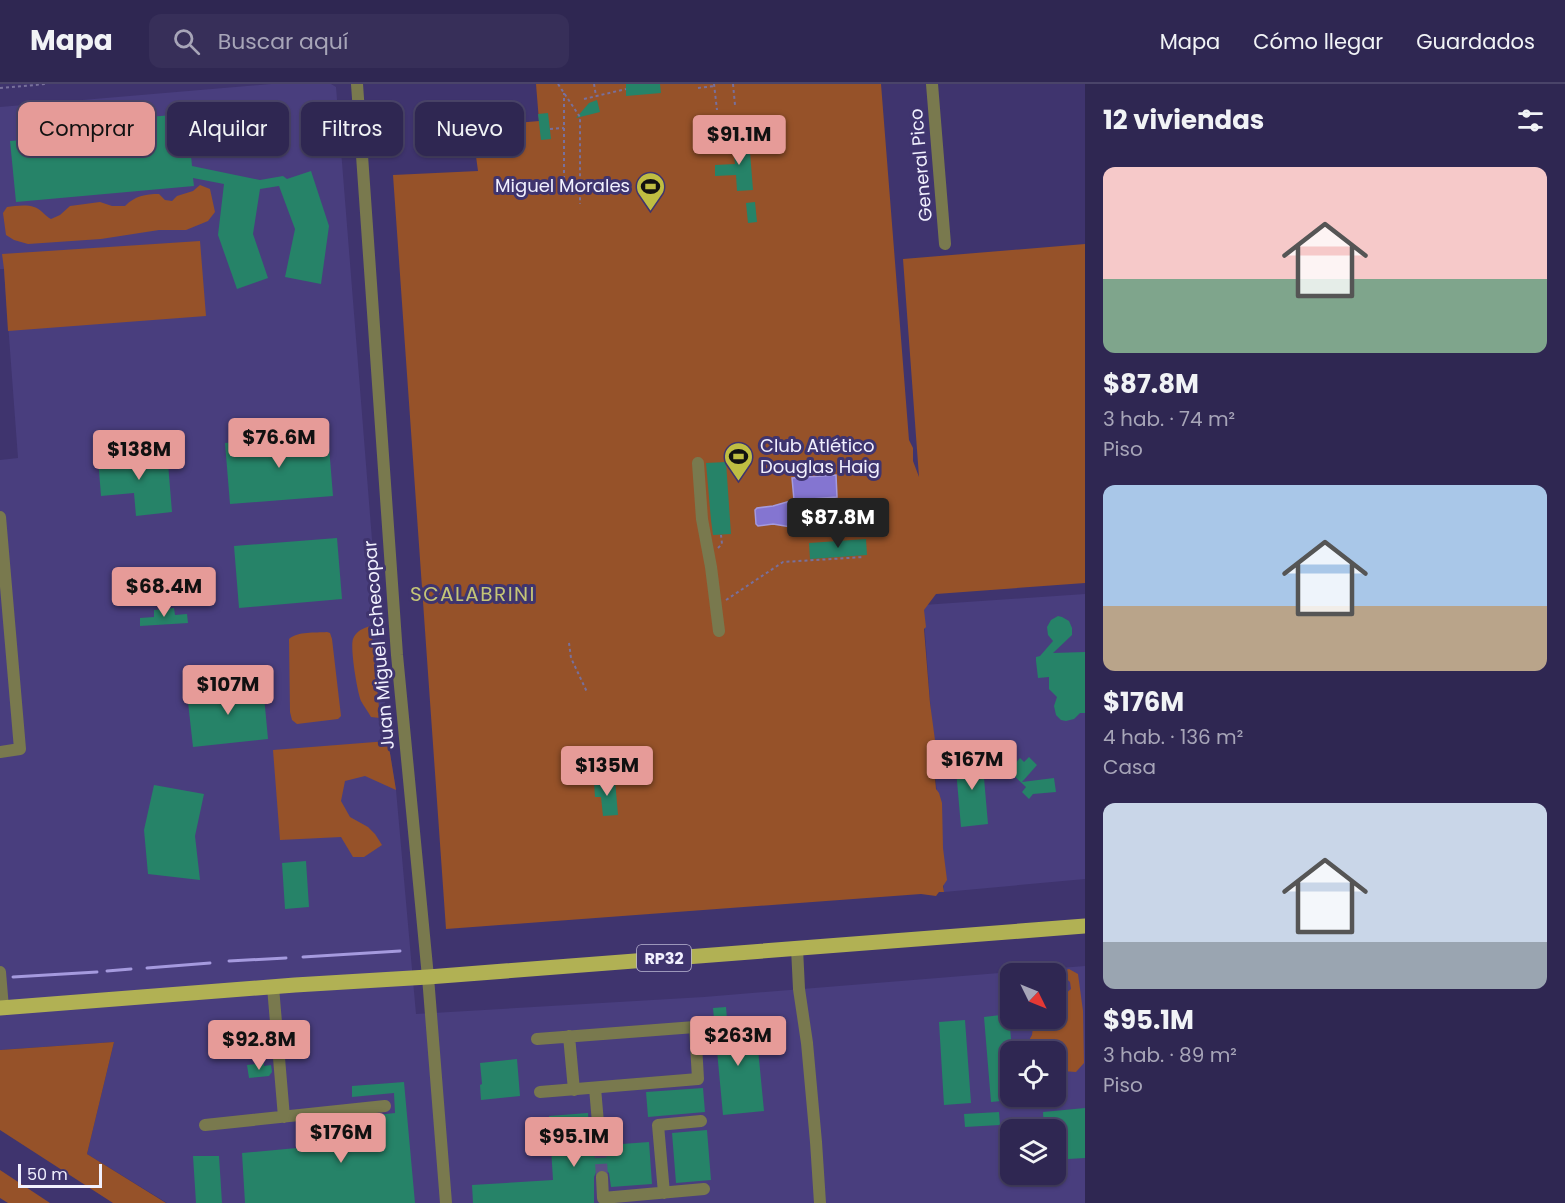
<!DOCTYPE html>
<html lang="es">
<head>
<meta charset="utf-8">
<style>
	:root { --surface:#2f2752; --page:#372f59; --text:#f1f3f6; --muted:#a7a5b8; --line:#4a4469; --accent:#e69b98 }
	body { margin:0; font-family:Poppins,sans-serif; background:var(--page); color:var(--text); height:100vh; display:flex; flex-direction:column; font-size:22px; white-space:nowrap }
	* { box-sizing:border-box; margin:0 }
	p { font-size:20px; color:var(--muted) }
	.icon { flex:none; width:33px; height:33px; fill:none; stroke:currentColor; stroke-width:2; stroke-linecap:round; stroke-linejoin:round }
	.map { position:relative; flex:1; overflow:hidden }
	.sheet { display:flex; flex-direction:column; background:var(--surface); width:480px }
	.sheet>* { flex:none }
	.top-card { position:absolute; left:18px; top:18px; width:570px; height:54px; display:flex; gap:12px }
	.needle { width:39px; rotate:133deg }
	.controls { position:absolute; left:1000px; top:879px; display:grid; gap:12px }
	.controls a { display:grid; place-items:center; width:66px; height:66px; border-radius:12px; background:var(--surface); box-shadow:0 2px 4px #0004,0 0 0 2px var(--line); font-size:30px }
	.scale { position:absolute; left:18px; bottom:15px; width:84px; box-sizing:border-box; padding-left:6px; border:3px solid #f1f0fe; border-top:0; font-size:16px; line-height:21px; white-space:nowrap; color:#f1f0fe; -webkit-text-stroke:4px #3f346e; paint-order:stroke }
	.price { position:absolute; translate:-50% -51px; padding:0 14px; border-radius:6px; background:var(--accent); color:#111; font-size:20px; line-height:39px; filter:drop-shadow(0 2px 3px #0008) }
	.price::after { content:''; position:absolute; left:50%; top:36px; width:18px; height:14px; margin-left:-9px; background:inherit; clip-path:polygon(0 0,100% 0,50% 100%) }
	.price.on { background:#222; color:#fff }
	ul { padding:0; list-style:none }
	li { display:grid; align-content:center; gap:12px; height:318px; padding:0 18px }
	li span { display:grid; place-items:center; height:186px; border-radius:12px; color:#555 }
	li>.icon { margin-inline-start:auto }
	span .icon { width:108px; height:108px; fill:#fffc; stroke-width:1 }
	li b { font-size:26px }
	h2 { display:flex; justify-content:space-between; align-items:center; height:72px; padding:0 18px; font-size:26px }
	.tag { padding:0 21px; border-radius:12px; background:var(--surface); box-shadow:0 2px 4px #0004,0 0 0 2px var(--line); font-size:21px; line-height:54px }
	.tag.on { background:var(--accent); color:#111 }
	header { display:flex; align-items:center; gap:36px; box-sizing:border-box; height:84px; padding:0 30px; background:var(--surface); border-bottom:2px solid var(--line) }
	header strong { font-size:28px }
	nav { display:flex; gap:33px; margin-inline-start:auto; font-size:21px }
	.search { width:420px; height:54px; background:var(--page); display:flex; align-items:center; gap:15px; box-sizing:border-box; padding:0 21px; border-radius:12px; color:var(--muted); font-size:22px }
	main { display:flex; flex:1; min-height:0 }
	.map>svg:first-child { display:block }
	.built { fill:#493e7e; fill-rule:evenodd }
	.green { fill:#965229 }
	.water { fill:#8475d1; stroke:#a59ade; stroke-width:1.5 }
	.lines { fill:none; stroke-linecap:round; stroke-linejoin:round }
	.stream { stroke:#a59ade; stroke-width:3 }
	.building { fill:#268368 }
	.minor-tunnel { stroke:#5a5084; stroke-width:12; stroke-dasharray:12 6; stroke-linecap:butt }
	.path { stroke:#78709c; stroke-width:2; stroke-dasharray:3 3; stroke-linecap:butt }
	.minor { stroke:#79794e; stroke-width:12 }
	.major { stroke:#b1b154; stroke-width:15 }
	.labels { text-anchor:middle; stroke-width:6; stroke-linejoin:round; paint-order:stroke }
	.shield { fill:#3f346e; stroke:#bcb8d3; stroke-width:1.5 }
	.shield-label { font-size:16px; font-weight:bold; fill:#f1f0fe }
	.street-label { font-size:18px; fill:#f1f0fe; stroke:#3f346e }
	.poi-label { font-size:18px; fill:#f1f0fe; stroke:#3f346e; text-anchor:end }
	.neighbourhood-label { font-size:20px; letter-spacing:1.5px; fill:#c4c577; stroke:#3f346e }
</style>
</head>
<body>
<header>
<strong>Mapa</strong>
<div class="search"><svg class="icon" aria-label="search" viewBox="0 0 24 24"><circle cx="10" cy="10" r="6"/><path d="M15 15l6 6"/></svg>Buscar aquí</div>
<nav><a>Mapa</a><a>Cómo llegar</a><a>Guardados</a></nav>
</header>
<main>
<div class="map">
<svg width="1085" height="1119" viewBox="0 0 1085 1119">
	<rect width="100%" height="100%" fill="#3f346e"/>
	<path class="built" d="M271 0H331L336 3 388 657 396 706 416 930 704 913 1085 882V1119H167L87 1070 114 958 0 966V376L18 374 4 185H0V23ZM1011 890H1056V934H1011ZM1011 968H1056V1012H1011ZM1011 1046H1056V1090H1011Z
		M1085 510V795L944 808 923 521Z"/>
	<path class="green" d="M536 0H881L909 356 913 364V377L919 393 903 175 1085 160V499L936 510 924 526 926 543 924 545 930 619 937 671 934 681 936 705 939 709 942 719 943 764 947 796 943 802 944 808H939L936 812 921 810 446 845 393 91 478 87 472 43 539 37Z
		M200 101 210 105 215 128 208 137 186 146H159L101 155 28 160 14 156 6 151 3 129 7 123C15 122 26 120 34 123 40 124 45 132 51 135L60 131 70 122 100 118 112 122H125C135 112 145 110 159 110L165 116 172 117 177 112 193 107Z
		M200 157 206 232 8 247 4 185 2 170Z
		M371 542 380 634 371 633C368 628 364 622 361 617 357 607 350 564 353 555 356 547 363 544 371 542Z
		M327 548 330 549 332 555 341 632 338 635 297 640 292 636 290 628 289 555C298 547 315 549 327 548Z
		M388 657 396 706 365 692 345 697 341 717 350 733 368 743 375 750 382 761 364 773H353L341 753 280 756 273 666Z
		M1069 885 1078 890 1083 927 1084 979 1076 988 1062 987 1056 989V968L1030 967 1027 960 1032 951 1034 935H1043V939L1051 942 1058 940C1058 938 1062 931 1062 929 1064 915 1055 918 1071 905L1070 898 1059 888Z
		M114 958 87 1070 166 1119H113L0 1046V966Z
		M0 1086 50 1119H8L0 1114Z"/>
	<path class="water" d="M836 391 837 413 812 415V419L818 418 820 421 821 438 818 442 797 444 773 440 758 442 756 440 755 426 757 424 773 422 794 416 792 394Z"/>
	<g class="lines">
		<path class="stream" d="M303 873 400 867
			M229 877 286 874
			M147 884 210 879
			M107 887 131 885
			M13 893 97 888"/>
	</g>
	<path class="building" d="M626 0H660L661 9 626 12Z
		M597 16 600 28 576 34 589 19Z
		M548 29 551 55 541 56 538 30Z
		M173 31 177 73 191 71 192 82 260 96 283 92 287 95 311 87 329 142 321 200 285 193 295 145 279 102 260 105 253 150 268 194 237 205 218 151 224 100 193 94 194 102 16 118 10 57 80 51 81 60 150 54 148 33Z
		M749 55 753 106 737 107 736 91 715 92V81L735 80 732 57Z
		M755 118 757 138 748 139 746 119Z
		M328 350 333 412 230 420 225 359Z
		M167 367 172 428 136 432 134 409 101 412 98 374Z
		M726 378 731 450 713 451 711 436 706 379Z
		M337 454 342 515 239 524 234 462Z
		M866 455 867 471 810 475 809 459Z
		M174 524 175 531 187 530 188 539 140 542V534L154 533V526Z
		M1058 532 1062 533 1069 537 1072 544V551L1053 569 1085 568V629H1080L1074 635 1066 637 1061 636 1056 631 1054 622 1057 613 1049 605V593L1038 594 1036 577V573L1040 572 1053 557 1048 551 1047 543 1051 536Z
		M263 601 268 655 193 663 187 609Z
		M982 671 988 740 961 743 955 674Z
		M1029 673 1037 681 1022 698 1054 694 1056 708 1033 710 1029 715 1022 708 1026 703 1013 691 1015 688 1011 684 1020 674 1024 678Z
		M615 696 618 731 603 732 601 713H595L594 698Z
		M154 701 204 710 195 752 200 796 148 790 144 746Z
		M306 777 309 823 285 825 282 779Z
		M726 923 728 947 756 944 764 1027 723 1031 713 924Z
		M1009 930 1012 968 1011 1016 991 1018 984 933Z
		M965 936 971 1019 944 1021 939 938Z
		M517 975 520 1012 481 1016 480 1001 482 1000 480 979Z
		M264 979V982L271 981 272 988 269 992 249 994 247 981Z
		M404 998 415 1119H245L242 1069 361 1058 359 1033 395 1029 394 1009 352 1013V1002Z
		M703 1004 705 1028 648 1033 646 1008Z
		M1085 1024V1074L1068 1075 1066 1046H1044L1043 1028Z
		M999 1028 1000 1041 965 1043 964 1030Z
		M588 1029 590 1062H592L596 1069H604L607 1066 608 1061 649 1058 652 1100 611 1103 609 1089 606 1086 601 1085 597 1086 594 1093V1119H473L472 1101 553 1096 549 1032Z
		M707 1046 711 1096 676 1099 672 1049Z
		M193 1072H219L222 1119H196Z"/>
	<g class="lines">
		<path class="minor-tunnel" d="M600 1062 602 1093"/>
		<path class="path" d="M558 0 580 33V120
			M594 0 596 12
			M714 0 717 26
			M733 0 735 21
			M0 4 46 0
			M698 4 714 2
			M584 15 626 5
			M550 45 564 44
			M564 107V9
			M718 464 722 460 721 451
			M726 516 783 478 864 473
			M569 559 571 574 587 608"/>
		<path class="minor" d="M357 0 397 571 428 893 446 1119
			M932 0 945 160
			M698 379 702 435 711 483 719 547
			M0 433 20 665 0 668
			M797 864 799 905 807 959 816 1058 820 1119
			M0 888 3 924
			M273 903 284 1033
			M569 952 574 1006
			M537 955 695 943 698 995 540 1008
			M595 1004 600 1062
			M205 1041 385 1022
			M602 1093 603 1114 704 1105
			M664 1109 658 1041 701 1037"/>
		<path class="major" d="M0 924 295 901 428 893 1085 842"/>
	</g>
	<defs>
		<symbol id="stadium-pin" viewBox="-11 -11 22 30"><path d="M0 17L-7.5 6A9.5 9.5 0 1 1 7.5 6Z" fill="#bfbe42" stroke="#3f346e"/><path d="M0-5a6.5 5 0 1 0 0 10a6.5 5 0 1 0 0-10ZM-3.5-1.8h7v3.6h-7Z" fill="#111"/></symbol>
	</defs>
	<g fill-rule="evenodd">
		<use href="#stadium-pin" x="634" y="86" width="33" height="45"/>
		<use href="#stadium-pin" x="722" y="356" width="33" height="45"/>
	</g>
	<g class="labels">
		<rect class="shield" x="637" y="861" width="54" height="26" rx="4.5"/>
		<g class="shield-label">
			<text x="664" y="880">RP32</text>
		</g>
		<g class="street-label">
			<text transform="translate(921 81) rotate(-95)" y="6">General Pico</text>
			<text transform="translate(379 561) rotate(-95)" y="6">Juan Miguel Echecopar</text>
		</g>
		<g class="poi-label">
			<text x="630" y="108">Miguel Morales</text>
			<text x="760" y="368" text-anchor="start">Club Atlético<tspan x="760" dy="21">Douglas Haig</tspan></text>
		</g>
		<g class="neighbourhood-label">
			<text x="473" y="517">SCALABRINI</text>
		</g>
	</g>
</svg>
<div class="controls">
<a><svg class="needle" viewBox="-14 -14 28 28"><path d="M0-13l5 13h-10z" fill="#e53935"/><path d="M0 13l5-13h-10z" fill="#a7a5b8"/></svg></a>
<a><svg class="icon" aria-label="locate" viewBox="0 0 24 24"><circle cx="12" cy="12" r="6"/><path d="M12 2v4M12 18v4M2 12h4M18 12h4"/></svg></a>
<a><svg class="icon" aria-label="layers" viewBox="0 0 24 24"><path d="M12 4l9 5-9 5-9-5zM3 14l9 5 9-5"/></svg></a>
</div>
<div class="scale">50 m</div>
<b class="price" style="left:739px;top:82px">$91.1M</b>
<b class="price" style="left:279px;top:385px">$76.6M</b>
<b class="price" style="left:139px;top:397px">$138M</b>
<b class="price on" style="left:838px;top:465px">$87.8M</b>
<b class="price" style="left:164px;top:534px">$68.4M</b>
<b class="price" style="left:228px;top:632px">$107M</b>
<b class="price" style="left:972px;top:707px">$167M</b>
<b class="price" style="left:607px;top:713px">$135M</b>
<b class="price" style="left:738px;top:983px">$263M</b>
<b class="price" style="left:259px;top:987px">$92.8M</b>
<b class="price" style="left:341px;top:1080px">$176M</b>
<b class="price" style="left:574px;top:1084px">$95.1M</b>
<div class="top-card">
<a class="tag on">Comprar</a>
<a class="tag">Alquilar</a>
<a class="tag">Filtros</a>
<a class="tag">Nuevo</a>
</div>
</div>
<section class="sheet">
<h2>12 viviendas<svg class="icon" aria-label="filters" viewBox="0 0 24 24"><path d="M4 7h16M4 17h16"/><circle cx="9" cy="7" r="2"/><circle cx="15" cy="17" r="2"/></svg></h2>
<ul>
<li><span style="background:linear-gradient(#f6c9c9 60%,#7fa58c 0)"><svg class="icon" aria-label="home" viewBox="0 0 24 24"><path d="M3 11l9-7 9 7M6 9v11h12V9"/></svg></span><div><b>$87.8M</b><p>3 hab. · 74 m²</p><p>Piso</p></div></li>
<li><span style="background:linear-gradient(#a9c7e8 65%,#b9a48a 0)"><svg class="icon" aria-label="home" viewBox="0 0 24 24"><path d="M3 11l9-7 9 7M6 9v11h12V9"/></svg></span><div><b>$176M</b><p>4 hab. · 136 m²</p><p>Casa</p></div></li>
<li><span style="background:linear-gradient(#c9d6e8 75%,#9aa5b1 0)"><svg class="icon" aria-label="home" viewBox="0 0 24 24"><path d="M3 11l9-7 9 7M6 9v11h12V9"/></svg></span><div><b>$95.1M</b><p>3 hab. · 89 m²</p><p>Piso</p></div></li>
</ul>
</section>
</main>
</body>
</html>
